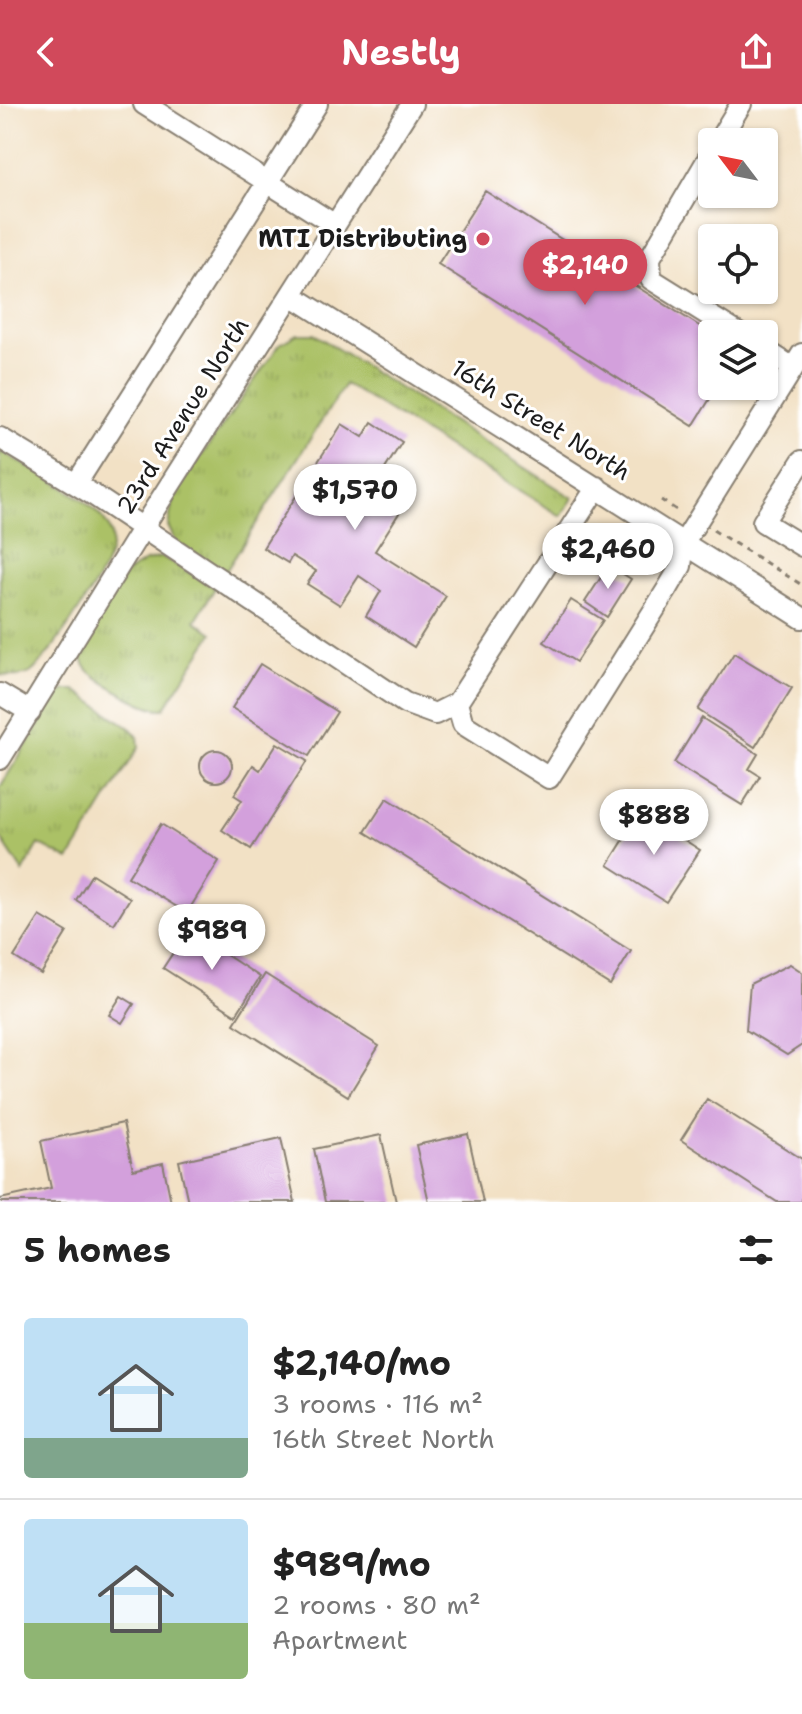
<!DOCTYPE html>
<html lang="en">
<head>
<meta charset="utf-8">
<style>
	:root { --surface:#fff; --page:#f6f6f6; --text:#222; --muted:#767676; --line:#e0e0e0; --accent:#d1495b }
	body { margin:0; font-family:"Shantell Sans",sans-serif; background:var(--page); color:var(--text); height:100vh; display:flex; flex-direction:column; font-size:30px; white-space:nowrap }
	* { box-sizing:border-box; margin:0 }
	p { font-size:26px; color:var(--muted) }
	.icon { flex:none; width:44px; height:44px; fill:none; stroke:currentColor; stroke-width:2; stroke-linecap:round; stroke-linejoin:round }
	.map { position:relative; height:1098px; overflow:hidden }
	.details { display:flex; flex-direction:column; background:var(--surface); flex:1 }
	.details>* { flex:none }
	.needle { width:52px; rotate:302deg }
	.buttons { position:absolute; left:698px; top:24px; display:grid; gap:16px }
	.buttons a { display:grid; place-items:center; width:80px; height:80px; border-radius:8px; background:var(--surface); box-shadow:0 2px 6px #0004; font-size:40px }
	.price { position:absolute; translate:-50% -68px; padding:0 18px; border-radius:28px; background:#fff; color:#222; font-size:26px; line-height:52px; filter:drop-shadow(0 2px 4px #0008) }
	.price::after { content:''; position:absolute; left:50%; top:48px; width:24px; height:18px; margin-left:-12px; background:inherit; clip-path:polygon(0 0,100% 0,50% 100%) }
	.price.selected { background:var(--accent); color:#fff }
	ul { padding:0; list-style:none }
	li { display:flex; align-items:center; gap:24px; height:200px; padding:0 24px }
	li+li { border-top:2px solid var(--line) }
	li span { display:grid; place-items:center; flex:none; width:224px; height:160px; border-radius:8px; color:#555 }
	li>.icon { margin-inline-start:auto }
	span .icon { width:96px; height:96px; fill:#fffc; stroke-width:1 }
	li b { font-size:34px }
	h2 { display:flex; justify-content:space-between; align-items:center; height:96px; padding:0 24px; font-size:34px }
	header { display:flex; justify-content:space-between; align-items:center; height:104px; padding:0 24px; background:var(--accent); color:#fff; font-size:36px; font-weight:700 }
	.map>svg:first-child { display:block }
	.grass { fill:url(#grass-tufts); stroke:#646e41; stroke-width:2 }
	.building { fill:#d3a0dc }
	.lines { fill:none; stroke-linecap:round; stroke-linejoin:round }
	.minor-casing { stroke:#877e70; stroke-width:24 }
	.path { stroke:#877e70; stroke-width:3; stroke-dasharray:6 6; stroke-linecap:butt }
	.minor { stroke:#fff; stroke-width:20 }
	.poi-dot { fill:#d1495b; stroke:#fff; stroke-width:3 }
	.labels { text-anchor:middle; stroke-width:6; stroke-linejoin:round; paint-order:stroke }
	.poi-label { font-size:24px; font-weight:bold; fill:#1c1c1c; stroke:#fff; text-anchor:end }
	.street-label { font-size:24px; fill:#1c1c1c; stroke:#fff }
</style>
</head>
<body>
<header><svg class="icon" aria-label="back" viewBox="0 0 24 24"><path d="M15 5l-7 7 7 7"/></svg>Nestly<svg class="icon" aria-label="share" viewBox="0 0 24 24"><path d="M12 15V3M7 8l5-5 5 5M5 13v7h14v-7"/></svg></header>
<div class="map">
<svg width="802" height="1098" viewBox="0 0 802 1098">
	<defs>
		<pattern id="grass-tufts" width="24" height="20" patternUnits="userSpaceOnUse" patternTransform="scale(2)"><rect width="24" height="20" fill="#abc166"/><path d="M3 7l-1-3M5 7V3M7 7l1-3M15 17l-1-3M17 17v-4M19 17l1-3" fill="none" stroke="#93a558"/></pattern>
	</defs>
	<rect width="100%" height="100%" fill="#fff"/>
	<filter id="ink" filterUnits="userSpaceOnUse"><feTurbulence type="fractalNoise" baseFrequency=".0125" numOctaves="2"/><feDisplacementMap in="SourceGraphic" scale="16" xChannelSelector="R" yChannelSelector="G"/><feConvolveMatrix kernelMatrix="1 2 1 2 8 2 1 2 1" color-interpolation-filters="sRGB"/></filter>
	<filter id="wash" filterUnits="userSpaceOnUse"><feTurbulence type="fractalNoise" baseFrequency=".006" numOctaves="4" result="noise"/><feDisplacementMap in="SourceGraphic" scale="32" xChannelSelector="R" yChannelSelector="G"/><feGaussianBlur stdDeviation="1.8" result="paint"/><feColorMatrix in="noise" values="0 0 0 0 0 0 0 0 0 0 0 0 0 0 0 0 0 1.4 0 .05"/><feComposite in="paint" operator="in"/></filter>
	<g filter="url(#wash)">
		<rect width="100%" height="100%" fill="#f2e1c5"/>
		<path class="grass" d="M297 230H314L573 394 561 412 345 280 224 470 176 438 168 422 174 391 280 240Z
			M0 347C27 363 96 396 109 424 114 435 111 449 106 459 98 479 46 558 30 569 21 574 10 572 0 571Z
			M162 453 215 484 195 517 213 529 164 605C148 607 102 579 89 567 82 560 81 552 81 543L127 468 146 457Z
			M65 586H75L131 625 138 633 139 643 69 756 39 740 23 768 0 733V683L58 590Z"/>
		<g id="blocks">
			<path class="building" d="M485 87 712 230V282H718L693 322 438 160Z
				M372 318 402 338 378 376 408 395 375 447 446 492 414 543 366 512 381 487 359 472 340 501 307 480 316 467 292 452 288 459 263 444 342 320 363 333Z
				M609 461 631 475 607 513 585 498Z
				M571 496 603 516 576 558 544 538Z
				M734 549 792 584 755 643 698 606Z
				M260 560 337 608 309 652 232 604Z
				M702 614 758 650 749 665 760 672 742 701 674 659Z
				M277 639 307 657 251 745 222 726 242 696 234 691 253 661 260 666Z
				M200 662a16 16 0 1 1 32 0a16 16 0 1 1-32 0Z
				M387 694 631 847 610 881 365 728Z
				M641 708 700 746 666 798 608 761Z
				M161 720 219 757 187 809 128 773Z
				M92 770 130 794 114 820 76 796Z
				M40 812 67 828 41 870 14 853Z
				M188 826 260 873 236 911 163 864Z
				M790 860 802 868V941L787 951 746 926 750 880Z
				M265 870 379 942 348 992 234 920Z
				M121 892 134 900 122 919 109 911Z
				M707 995 802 1055V1098H777L681 1036Z
				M123 1019 133 1066 163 1059 171 1098H0V1095L51 1084 41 1037Z
				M468 1030 483 1098H429L416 1041Z
				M381 1031 396 1098H325L314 1045Z
				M281 1034 295 1098H188L179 1057Z"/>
		</g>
	</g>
	<g filter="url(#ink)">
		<use href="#blocks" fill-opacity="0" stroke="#877e70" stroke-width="2"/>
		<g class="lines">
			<defs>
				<path id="minor" d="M144 0 335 121
					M718 38 741 0
					M712 48 650 154 651 175 739 230
					M291 191 802 514
					M764 245 793 264
					M0 334 92 390 405 599 435 610 457 599 597 383
					M802 357 763 418 802 442
					M76 380 317 0
					M0 590 30 608
					M457 599 463 620 549 674 668 484 681 462 684 438 802 250
					M0 655 142 425 412 0"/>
			</defs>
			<use href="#minor" class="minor-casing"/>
			<path class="path" d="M661 396 681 409
				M713 426 802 481"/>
			<use href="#minor" class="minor"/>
		</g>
	</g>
	<circle class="poi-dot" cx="483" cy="135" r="8"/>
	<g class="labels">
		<g class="poi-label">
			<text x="467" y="143">MTI Distributing</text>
		</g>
		<g class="street-label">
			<text transform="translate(183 312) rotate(-58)" y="8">23rd Avenue North</text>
			<text transform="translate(541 316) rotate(32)" y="8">16th Street North</text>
		</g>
	</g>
</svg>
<div class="buttons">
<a><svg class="needle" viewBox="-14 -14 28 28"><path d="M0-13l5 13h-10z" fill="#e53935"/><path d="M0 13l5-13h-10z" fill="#767676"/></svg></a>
<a><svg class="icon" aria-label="locate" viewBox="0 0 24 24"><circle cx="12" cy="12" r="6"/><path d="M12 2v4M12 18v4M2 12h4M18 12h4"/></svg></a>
<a><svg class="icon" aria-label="layers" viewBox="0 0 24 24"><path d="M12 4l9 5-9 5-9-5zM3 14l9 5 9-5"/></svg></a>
</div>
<b class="price selected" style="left:585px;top:203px">$2,140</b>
<b class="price" style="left:355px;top:428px">$1,570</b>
<b class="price" style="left:608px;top:487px">$2,460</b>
<b class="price" style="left:654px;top:753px">$888</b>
<b class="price" style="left:212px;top:868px">$989</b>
</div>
<section class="details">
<h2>5 homes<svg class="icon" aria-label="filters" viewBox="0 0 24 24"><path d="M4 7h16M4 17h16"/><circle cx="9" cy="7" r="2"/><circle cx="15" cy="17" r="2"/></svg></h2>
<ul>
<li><span style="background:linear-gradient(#bfe0f5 75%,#7fa58c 0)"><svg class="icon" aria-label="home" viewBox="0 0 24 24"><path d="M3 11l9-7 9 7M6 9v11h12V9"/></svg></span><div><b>$2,140/mo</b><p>3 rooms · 116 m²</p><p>16th Street North</p></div></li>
<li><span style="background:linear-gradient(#bfe0f5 65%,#8fb573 0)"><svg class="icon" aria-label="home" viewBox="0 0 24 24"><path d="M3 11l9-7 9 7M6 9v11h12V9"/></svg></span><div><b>$989/mo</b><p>2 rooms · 80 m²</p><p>Apartment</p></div></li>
</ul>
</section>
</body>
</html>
